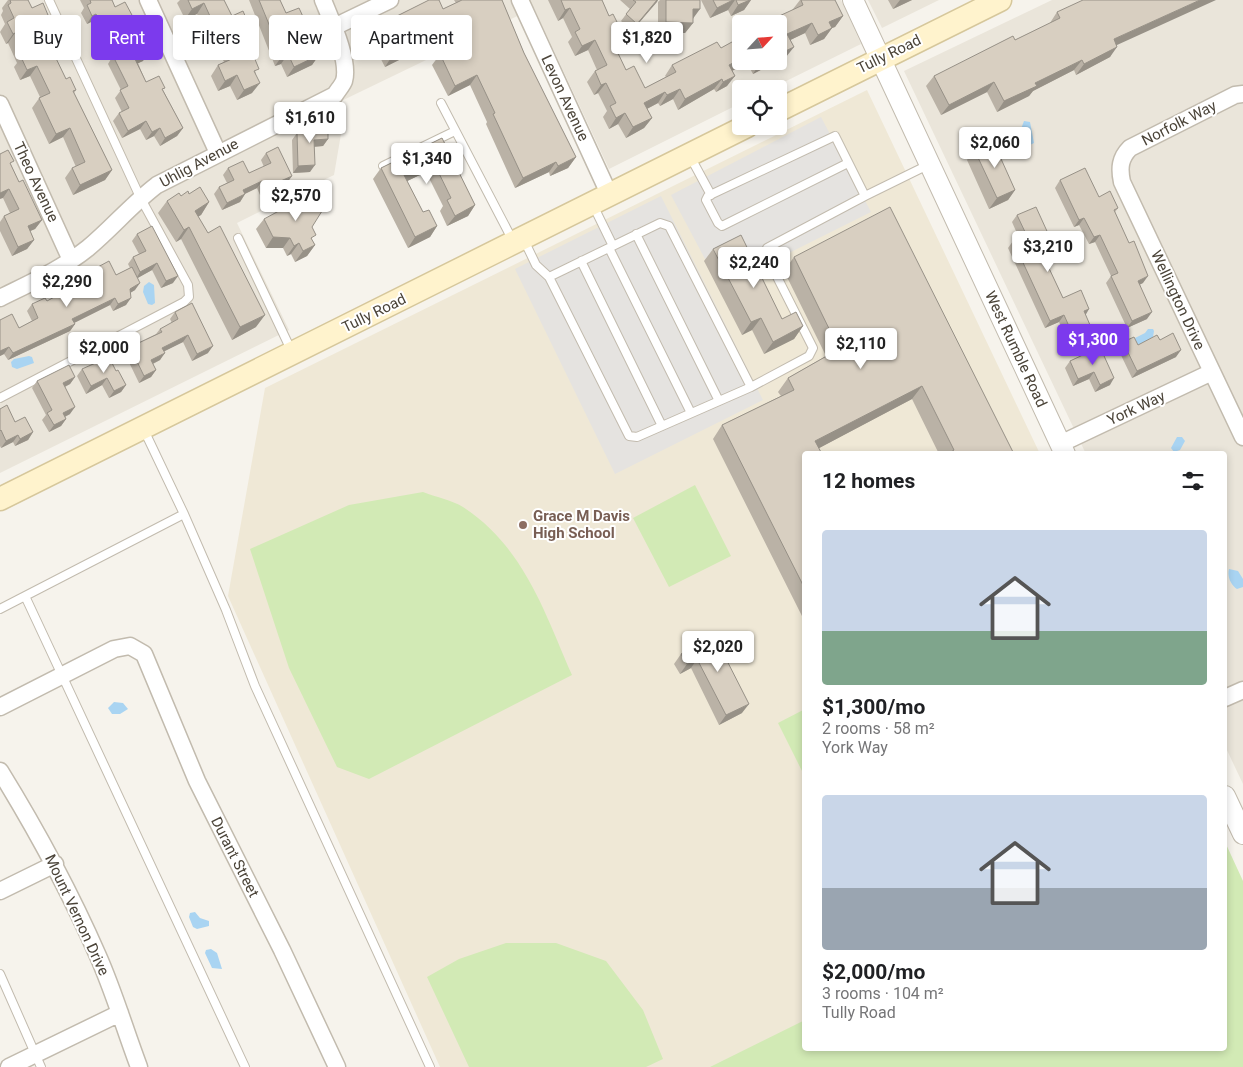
<!DOCTYPE html>
<html lang="en">
<head>
<meta charset="utf-8">
<style>
	:root { --surface:#fff; --page:#f2f2f2; --text:#202124; --muted:#757577; --accent:#7c3aed }
	body { margin:0; font-family:Roboto,sans-serif; background:var(--page); color:var(--text); height:100vh; display:flex; flex-direction:column; font-size:19px; white-space:nowrap }
	* { box-sizing:border-box; margin:0 }
	p { font-size:16px; color:var(--muted) }
	.icon { flex:none; width:28px; height:28px; fill:none; stroke:currentColor; stroke-width:2; stroke-linecap:round; stroke-linejoin:round }
	.map { position:relative; flex:1; overflow:hidden }
	.panel { position:absolute; left:802px; top:451px; width:425px; height:600px; display:flex; flex-direction:column; background:var(--surface); border-radius:5px; box-shadow:0 2px 8px #0003 }
	.panel>* { flex:none }
	.guide { position:absolute; left:15px; top:15px; width:475px; height:45px; display:flex; gap:10px }
	.needle { width:32px; rotate:64deg }
	.controls { position:absolute; left:732px; top:15px; display:grid; gap:10px }
	.controls a { display:grid; place-items:center; width:55px; height:55px; border-radius:5px; background:var(--surface); box-shadow:0 2px 8px #0003; font-size:25px }
	.price { position:absolute; translate:-50% -42px; padding:0 11px; border-radius:5px; background:#fff; color:#222; font-size:16px; line-height:32px; filter:drop-shadow(0 1px 2px #0008) }
	.price::after { content:''; position:absolute; left:50%; top:30px; width:15px; height:11px; margin-left:-8px; background:inherit; clip-path:polygon(0 0,100% 0,50% 100%) }
	.price.on { background:var(--accent); color:#fff }
	ul { padding:0; list-style:none }
	li { display:grid; align-content:center; gap:10px; height:265px; padding:0 20px }
	li span { display:grid; place-items:center; height:155px; border-radius:5px; color:#555 }
	li>.icon { margin-inline-start:auto }
	span .icon { width:90px; height:90px; fill:#fffc; stroke-width:1 }
	li b { font-size:21px }
	h2 { display:flex; justify-content:space-between; align-items:center; height:60px; padding:0 20px; font-size:21px }
	.tag { padding:0 18px; border-radius:5px; background:var(--surface); box-shadow:0 2px 8px #0003; font-size:18px; line-height:45px }
	.tag.on { background:var(--accent); color:#fff }
	.map>svg:first-child { display:block }
	.residential { fill:#eae5da; fill-rule:evenodd }
	.education { fill:#efe8d6 }
	.green { fill:#d2eab5 }
	.parking { fill:#e5e3e0 }
	.water { fill:#a9d4f2 }
	.lines { fill:none; stroke-linecap:round; stroke-linejoin:round }
	.service-casing { stroke:#c2bbae; stroke-width:10 }
	.minor-casing { stroke:#c2bbae; stroke-width:19 }
	.tertiary-casing { stroke:#c2bbae; stroke-width:22 }
	.secondary-casing { stroke:#d6c79b; stroke-width:25 }
	.service { stroke:#fff; stroke-width:8 }
	.minor { stroke:#fff; stroke-width:16 }
	.tertiary { stroke:#fff; stroke-width:20 }
	.secondary { stroke:#fff3cd; stroke-width:22 }
	.wall { fill:#bab2a6 }
	.shaded-wall { fill:#979187 }
	.building { fill:#d8cfc1; stroke:#979187 }
	.education-dot { fill:#8d6e63; stroke:#fff; stroke-width:2 }
	.labels { text-anchor:middle; stroke-width:4; stroke-linejoin:round; paint-order:stroke }
	.street-label { font-size:15px; fill:#4b4439; stroke:#fff }
	.education-label { font-size:15px; font-weight:bold; fill:#785e54; stroke:#fff; text-anchor:start }
</style>
</head>
<body>
<div class="map">
<svg width="1243" height="1067" viewBox="0 0 1243 1067">
	<rect width="100%" height="100%" fill="#f6f3ec"/>
	<path class="residential" d="M0 0H841L861 44 770 89H741V103L609 169 534 8 335 104 341 134 334 175 237 223 289 330 0 473ZM741 24H779V61H741Z
		M868 0H939L882 28Z
		M1052 0H1243V784L1225 746V454H1086L904 71Z"/>
	<path class="education" d="M867 90 1040 454H805V1021L712 1067H440L228 596 265 388Z"/>
	<path class="green" d="M695 485 731 556 669 587 633 518Z
		M423 492C435 497 452 500 463 507 524 547 544 611 572 675L369 779 337 767 289 668 250 549 349 505Z
		M805 709V777L778 723Z
		M1225 842 1243 881V1067H710L805 1020V1049H1225Z
		M506 943H556L606 961 643 1010 663 1059 646 1067H469L427 977 459 959Z"/>
	<path class="parking" d="M821 117 871 212 751 272 737 243 705 259 671 195Z
		M661 196 763 400 615 474 515 269Z"/>
	<path class="water" d="M1024 121 1030 122 1034 143 1028 146 1024 143 1021 129Z
		M149 282 154 285 155 303 152 305 148 304 143 292 144 286Z
		M1148 329H1153L1154 331 1153 337 1139 345 1136 344 1135 338 1145 333Z
		M29 356 32 357 34 363 17 369 12 367 11 362 14 359Z
		M1177 437H1182L1185 441 1180 450 1174 452 1171 448Z
		M1229 569 1238 571 1243 579V587L1237 589C1231 585 1227 577 1229 569Z
		M114 702 123 703 128 709 120 714H112L108 708Z
		M195 912 200 918 209 921V926L197 929 193 927 189 917 190 913Z
		M211 949 217 953 222 969 212 968 205 953 206 950Z"/>
	<g class="lines">
		<defs>
			<path id="service" d="M441 103 513 241
				M691 158 711 195
				M848 163 722 226 718 223 706 200 708 196 835 136 865 196 928 165
				M383 166 455 131
				M593 205 613 246
				M636 234 719 401
				M238 238 292 352
				M524 240 536 265 549 277
				M609 248 691 413
				M581 261 662 426
				M751 387 669 226 660 223 549 277 629 436 637 437 751 387 809 356 813 348 766 255 767 248 865 196
				M0 398 184 302 189 297 188 285 140 197 49 0
				M144 430 184 514 226 610 255 686 430 1067
				M25 596 245 1067
				M0 609 184 514
				M0 974 41 1067"/>
			<path id="minor" d="M148 0 218 153
				M520 0 610 196
				M334 27 390 0
				M1243 94 1235 95 1130 148C1120 158 1119 168 1122 182L1243 437
				M0 104 71 260
				M0 298C30 283 62 269 88 248 112 228 132 204 157 185L335 95C337 91 342 86 344 81 350 61 331 20 323 0
				M1060 444 1212 372
				M1225 698 1243 690
				M0 707 114 649 130 646 144 654 197 781 282 950 337 1067
				M0 771C37 831 70 892 98 956 114 992 125 1030 139 1067
				M0 891 55 864
				M9 1067 120 1013"/>
			<path id="tertiary" d="M853 0 1065 454
				M1225 796 1243 834"/>
			<path id="secondary" d="M779 110 1000 0
				M0 499 747 126"/>
		</defs>
		<use href="#service" class="service-casing"/>
		<use href="#minor" class="minor-casing"/>
		<use href="#tertiary" class="tertiary-casing"/>
		<use href="#secondary" class="secondary-casing"/>
		<use href="#service" class="service"/>
		<use href="#minor" class="minor"/>
		<use href="#tertiary" class="tertiary"/>
		<use href="#secondary" class="secondary"/>
	</g>
	<path class="wall" d="M8 0H28L32 8 60 44 53 54 66 79 76 90 74 93 112 170 105 180 73 195 65 178 72 168 76 167 63 137 49 144 32 108 40 97 30 76 20 80 14 67 17 63 8 43 6 44 0 32 5 24 1 15 3 11 2 8Z
		M80 0H112L115 7 128 25 123 27 131 42 143 61 138 63 146 82 163 90 183 128 177 136 160 146 154 136 146 140 140 129 122 138 113 121 119 113 122 112 115 98 121 90 108 64 111 59 101 38 99 39 91 22 87 24 81 13 84 8Z
		M180 0H224L232 16 244 32 256 74 252 93 237 100 230 86 218 91 211 76 218 65 224 62 216 46 204 52 198 40 205 30 197 14 185 19 177 3Z
		M249 0H280L286 13 305 21 300 28 307 44 319 55 312 65 287 77 281 64 275 66Z
		M454 0H502L524 53 576 157 568 168 550 176 549 172 515 188 486 124 487 122 470 85 448 96 432 65 438 57 429 38 408 48 401 59 385 67 369 36 377 26 443 9 456 3Z
		M548 0H602L609 16 619 26 614 34 620 47 617 52 626 70 645 88 666 77 665 76 672 65 721 48 736 40 735 39 741 30V61H778L753 74 747 63 732 71 727 86 716 92 714 89 678 110 673 99 660 106 658 103 647 109 652 118 644 128 626 138 618 124 609 129 603 117 607 111 598 93 594 95 587 82 595 71 597 70 588 50 575 56 568 42 572 37 563 18 558 21Z
		M620 0H658L632 31 621 21 630 9Z
		M660 0H700L693 19V23L685 33H658V2Z
		M701 0H751L744 10 731 16 728 10 710 18Z
		M800 0H835L843 16 835 27 832 28 824 39 810 45 805 33 790 40 786 57 779 61V24L793 9Z
		M888 0H912L893 9Z
		M1057 12 1116 45 1110 57 1076 75 1074 70 1033 91 1029 96 997 112 987 92 941 115 926 86 934 76 1015 40 1050 23Z
		M312 125 328 139 323 146 314 147 310 172 293 173 292 140 297 133H307Z
		M442 138 475 205 468 216 447 226 440 211 443 206 426 172 407 181 423 212 437 226 430 237 408 248 373 179 381 168Z
		M974 149 1015 190 1008 200 989 209 967 160Z
		M266 153 287 183 260 195 257 188 245 194 240 202 222 210 214 194 219 187 227 183 223 175 228 168 249 173 264 167 261 160Z
		M11 165 19 182 42 220 35 229 30 231 34 240 27 249 12 256 0 231V222L4 216 10 213 3 198Z
		M1060 180 1099 197 1118 208 1115 212 1143 283 1140 284 1147 319 1127 328 1106 283 1111 276 1095 242 1089 244 1079 225 1074 227 1055 188Z
		M189 194 209 202 201 215 198 216 256 327 232 340 181 239 176 242 158 213 167 201Z
		M1017 215 1051 240 1048 244 1055 260 1050 267 1049 268 1063 298 1085 315 1090 325 1085 332 1067 340 1059 322 1045 328 1008 248 1013 241 1019 238 1012 222Z
		M264 219 312 227V241L315 245 307 256 295 262 291 254 287 256 283 248H266L256 229Z
		M137 234 173 283 161 288 152 270 137 278 135 290 130 293 126 305 113 311 110 305 74 323 75 324 70 331 8 360 4 354 0 356V320L19 328 32 321 27 311 32 304 47 301 61 294 66 287 82 291 95 284 91 275 96 268 116 275 130 268 128 264 133 257 139 254 132 241Z
		M713 249 782 319 803 326 794 339 764 354 752 330 742 335 704 261Z
		M794 257 1014 454H939L912 399 819 448 805 454V622L713 439 722 425 781 396 778 392 788 378 826 356 784 271Z
		M175 312 208 353 192 361 183 342 164 351 160 360 153 364 156 370 151 377 139 383 125 354 130 347 156 334 160 329 172 323 170 319Z
		M1160 340 1176 357 1132 378 1118 349 1123 342 1138 345Z
		M1100 347 1110 385 1095 392 1089 379 1073 386 1065 368 1070 361Z
		M82 369 116 371 126 385 121 392 109 398 102 385 86 394 77 376Z
		M75 377 70 384 65 387 70 414 65 417 66 419 61 426 49 432 42 420 46 415 32 388 37 381Z
		M0 409 15 422 33 432 28 440 15 446 13 442 1 448 0 446Z
		M726 644 722 650 742 713 719 725 691 668 680 674 674 664 681 654Z"/>
	<path class="shaded-wall" d="M657 0H658L657 2 632 31 637 24Z
		M733 0H735L728 10 710 18 717 8Z
		M750 0H751L744 10 731 16 738 5Z
		M900 0H912L893 9Z
		M1200 0H1216L1106 50 1114 39Z
		M204 3 197 14 185 19 192 9Z
		M570 8 563 18 558 21 565 10Z
		M693 9H700L692 20Z
		M96 14 91 22 87 24 92 16Z
		M843 16 835 27 832 28 824 39 810 45 818 35 829 22Z
		M133 17 128 25 116 31 121 23Z
		M305 21 298 31V24Z
		M666 22 693 23 685 33H658Z
		M812 23 805 33 780 45 787 34Z
		M249 25 242 35V28Z
		M619 26 612 37V30Z
		M436 27 429 38 398 53 405 43Z
		M107 30 101 38 99 39 105 31Z
		M15 33 8 43 6 44 13 34Z
		M223 35 216 46 204 52 211 41Z
		M595 40 588 50 575 56 582 46Z
		M60 44 53 54 51 48Z
		M794 47 786 57 779 61V54Z
		M1117 47 1110 57 1076 75 1084 64Z
		M408 48 401 59 385 67 392 56Z
		M149 53 143 61 130 67 135 59Z
		M288 54 281 64 275 66 282 56Z
		M319 55 312 65 287 77 294 67Z
		M741 59V61H748L747 63 722 76 729 65Z
		M1082 60 1074 70 1033 91 1029 96 997 112 1004 101 1035 83Z
		M764 61H778L753 74 760 63Z
		M37 66 30 76 20 80 27 70Z
		M237 75 230 86 218 91 225 81Z
		M477 75 470 85 448 96 455 86Z
		M735 76 727 86 716 92 723 82Z
		M722 79 714 89 678 110 685 99Z
		M994 82 987 92 941 115 949 105Z
		M260 83 252 93 237 100 244 90Z
		M606 83 598 93 594 95 601 85Z
		M680 89 673 99 660 106 667 95Z
		M665 92 658 103 637 114 644 103Z
		M625 113 618 124 609 129 616 118Z
		M652 118 644 128 626 138 633 127Z
		M146 121 140 129 122 138 128 131Z
		M70 128 63 137 49 144 56 134Z
		M160 128 154 136 146 140 152 132Z
		M183 128 177 136 160 146 165 138Z
		M328 139 323 146 309 147 314 140Z
		M576 157 568 168 550 176 558 166Z
		M433 161 426 172 397 186 404 175Z
		M556 162 549 172 515 188 523 178Z
		M315 165 310 172 293 173 298 166Z
		M112 170 105 180 73 195 80 185Z
		M292 176 287 183 260 195 265 188Z
		M262 181 257 188 238 197 243 190Z
		M9 189 3 198 0 199V193Z
		M1015 190 1008 200 989 209 997 198Z
		M245 194 240 202 222 210 227 203Z
		M209 202 201 215 186 224 195 211Z
		M475 205 468 216 447 226 455 216Z
		M1084 218 1079 225 1074 227 1079 220Z
		M42 220 35 229 21 235 28 226Z
		M437 226 430 237 408 248 415 237Z
		M189 227 181 239 176 242 184 230Z
		M1100 235 1095 242 1089 244 1094 237Z
		M273 237 290 238 283 248H266Z
		M34 240 27 249 12 256 18 247Z
		M299 243 291 254 287 256 294 246Z
		M315 245 307 256 295 262 303 251Z
		M1055 260 1050 267 1042 271 1047 264Z
		M157 263 152 270 136 279 140 272Z
		M178 276 173 283 161 288 166 281Z
		M1148 276 1143 283 1133 288 1138 281Z
		M140 283 135 290 125 296 130 289Z
		M115 298 110 305 68 326 72 319Z
		M131 298 126 305 113 311 118 304Z
		M1089 309 1085 316 1084 311Z
		M1152 312 1147 319 1127 328 1132 321Z
		M265 315 256 327 232 340 240 327Z
		M1064 315 1059 322 1045 328 1050 321Z
		M761 318 752 330 742 335 751 322Z
		M75 324 70 331 8 360 13 353Z
		M1090 325 1085 332 1067 340 1072 333Z
		M803 326 794 339 764 354 773 342Z
		M188 335 183 342 157 355 162 348Z
		M213 346 208 353 192 361 197 354Z
		M9 347 4 354 0 356V351Z
		M1181 350 1176 357 1132 378 1137 371Z
		M165 353 160 360 146 367 151 360Z
		M156 370 151 377 139 383 144 376Z
		M1094 372 1089 379 1073 386 1078 379Z
		M75 377 70 384 58 390 63 383Z
		M107 378 102 385 86 394 91 386Z
		M1114 378 1110 385 1095 392 1100 385Z
		M126 385 121 392 109 398 114 391Z
		M922 386 912 399 808 454 815 441Z
		M75 407 70 414 58 420 63 413Z
		M66 419 61 426 49 432 54 425Z
		M33 432 28 440 15 446 20 439Z
		M18 435 13 442 1 448 6 441Z
		M697 659 691 668 680 674 687 664Z
		M749 704 742 713 719 725 726 715Z"/>
	<path class="building" d="M10 0H28L32 8 43 3 60 44 51 48 66 79 70 77 76 90 73 91 112 170 80 185 72 168 85 162 70 128 56 134 39 98 50 93 37 66 27 70 21 57 25 55 15 33 13 34 7 22 14 18 8 5 11 3Z
		M90 0H112L115 7 125 2 133 17 121 23 131 42 142 37 149 53 135 59 146 82 159 76 165 88 162 89 183 128 165 138 160 128 152 132 146 121 128 131 119 113 129 108 120 90 128 86 113 56 118 54 107 30 105 31 96 14 92 16 87 5 91 3Z
		M188 0H224L232 16 243 11 249 25 242 28 259 69 254 71 260 83 244 90 237 75 225 81 218 65 234 58 223 35 211 41 205 29 214 25 204 3 192 9Z
		M259 0H280L286 13 299 8 305 21 298 24 307 44 313 41 319 55 294 67 288 54 282 56Z
		M429 0H439L443 9 462 0H502L524 53 576 157 558 166 556 162 523 178 493 114 495 113 477 75 455 86 440 54 447 51 436 27 405 43 408 48 392 56 377 26Z
		M561 0H602L609 16 613 14 619 26 612 30 620 47 616 49 626 70 634 66 645 88 676 72 672 65 717 42 721 48 741 37V59L729 65 735 76 723 82 722 79 685 99 680 89 667 95 665 92 644 103 652 118 633 127 625 113 616 118 610 106 616 103 606 83 601 85 595 71 607 65 595 40 582 46 575 32 580 29 570 8 565 10Z
		M633 0H657L637 24 626 14 636 2Z
		M666 0H700V9H693V23L666 22Z
		M713 0H733L717 8Z
		M736 0H750L738 5Z
		M801 0H835L843 16 829 22 832 28 818 35 812 23 787 34 794 47 779 54V24H762L803 5Z
		M1083 0H1200L1114 39 1117 47 1084 64 1082 60 1035 83 1037 86 1004 101 994 82 949 105 934 76 1013 36 1015 40 1060 18 1057 12Z
		M312 125H328V139L314 140 315 165 298 166 297 133 312 132Z
		M442 138 475 205 455 216 447 200 451 198 433 161 404 175 423 212 429 210 437 226 415 237 381 168Z
		M993 141 1015 190 997 198 974 149Z
		M278 147 292 176 265 188 262 181 243 190 245 194 227 203 219 187 234 180 228 168 243 161 249 173 271 163 266 153Z
		M8 150 14 161 10 163 19 182 23 180 42 220 28 226 34 240 18 247 4 216 19 209 9 189 0 193V154Z
		M1085 168 1099 197 1110 191 1118 208 1114 210 1129 243 1134 241 1148 276 1138 281 1152 312 1132 321 1111 276 1118 273 1100 235 1094 237 1084 218 1079 220 1060 180Z
		M200 187 209 202 195 211 208 233 220 226 265 315 240 327 189 227 184 230 167 201 179 193 181 196 188 191 189 194Z
		M312 193 322 211 312 227 316 235 311 238 315 245 303 251 299 243 294 246 290 238 273 237 264 219Z
		M890 207 1014 454H948L954 450 922 386 815 441 822 454H805V589L722 425 794 390 788 378 839 349 794 257Z
		M1036 207 1051 240 1047 242 1055 260 1047 264 1063 298 1081 290 1089 309 1084 311 1090 325 1072 333 1064 315 1050 321 1013 241 1026 234 1017 215Z
		M152 226 178 276 166 281 157 263 140 272 133 257 146 251 137 234Z
		M741 235 782 319 796 312 803 326 773 342 761 318 751 322 713 249Z
		M109 261 116 275 132 267 140 283 130 289 131 298 118 304 115 298 72 319 75 324 13 353 9 347 0 351V320L12 314 19 328 38 318 32 304 45 298 47 301 67 290 66 287 77 281 82 291 102 281 96 268Z
		M192 303 213 346 197 354 188 335 162 348 165 353 151 360 156 370 144 376 130 347 162 332 160 329 178 319 175 312Z
		M1173 333 1181 350 1137 371 1123 342 1134 337 1138 345 1157 335 1160 340Z
		M1100 347 1114 378 1100 385 1094 372 1078 379 1070 361Z
		M109 357 116 371 118 370 126 385 114 391 107 378 91 386 82 369Z
		M69 365 75 377 63 383 75 407 63 413 66 419 54 425 47 413 52 410 37 381Z
		M7 405 15 422 25 417 33 432 20 439 18 435 6 441 1 430 0 431V409Z
		M720 633 726 644 720 647 749 704 726 715 697 659 687 664 681 654Z"/>
	<circle class="education-dot" cx="523" cy="525" r="5"/>
	<g class="labels">
		<g class="street-label">
			<text transform="translate(889 54) rotate(-26)" y="5">Tully Road</text>
			<text transform="translate(565 98) rotate(65)" y="5">Levon Avenue</text>
			<text transform="translate(1179 123) rotate(-27)" y="5">Norfolk Way</text>
			<text transform="translate(199 163) rotate(-28)" y="5">Uhlig Avenue</text>
			<text transform="translate(36 182) rotate(65)" y="5">Theo Avenue</text>
			<text transform="translate(1178 300) rotate(65)" y="5">Wellington Drive</text>
			<text transform="translate(374 313) rotate(-26)" y="5">Tully Road</text>
			<text transform="translate(1016 349) rotate(65)" y="5">West Rumble Road</text>
			<text transform="translate(1136 408) rotate(-25)" y="5">York Way</text>
			<text transform="translate(235 857) rotate(63)" y="5">Durant Street</text>
			<text transform="translate(77 915) rotate(65)" y="5">Mount Vernon Drive</text>
		</g>
		<g class="education-label">
			<text x="533" y="521">Grace M Davis<tspan x="533" dy="17">High School</tspan></text>
		</g>
	</g>
</svg>
<div class="controls">
<a><svg class="needle" viewBox="-14 -14 28 28"><path d="M0-13l5 13h-10z" fill="#e53935"/><path d="M0 13l5-13h-10z" fill="#757577"/></svg></a>
<a><svg class="icon" aria-label="locate" viewBox="0 0 24 24"><circle cx="12" cy="12" r="6"/><path d="M12 2v4M12 18v4M2 12h4M18 12h4"/></svg></a>
</div>
<b class="price" style="left:647px;top:64px">$1,820</b>
<b class="price" style="left:310px;top:144px">$1,610</b>
<b class="price" style="left:995px;top:169px">$2,060</b>
<b class="price" style="left:427px;top:185px">$1,340</b>
<b class="price" style="left:296px;top:222px">$2,570</b>
<b class="price" style="left:1048px;top:273px">$3,210</b>
<b class="price" style="left:754px;top:289px">$2,240</b>
<b class="price" style="left:67px;top:308px">$2,290</b>
<b class="price on" style="left:1093px;top:366px">$1,300</b>
<b class="price" style="left:861px;top:370px">$2,110</b>
<b class="price" style="left:104px;top:374px">$2,000</b>
<b class="price" style="left:718px;top:673px">$2,020</b>
<div class="guide">
<a class="tag">Buy</a>
<a class="tag on">Rent</a>
<a class="tag">Filters</a>
<a class="tag">New</a>
<a class="tag">Apartment</a>
</div>
<section class="panel">
<h2>12 homes<svg class="icon" aria-label="filters" viewBox="0 0 24 24"><path d="M4 7h16M4 17h16"/><circle cx="9" cy="7" r="2"/><circle cx="15" cy="17" r="2"/></svg></h2>
<ul>
<li><span style="background:linear-gradient(#c9d6e8 65%,#7fa58c 0)"><svg class="icon" aria-label="home" viewBox="0 0 24 24"><path d="M3 11l9-7 9 7M6 9v11h12V9"/></svg></span><div><b>$1,300/mo</b><p>2 rooms · 58 m²</p><p>York Way</p></div></li>
<li><span style="background:linear-gradient(#c9d6e8 60%,#9aa5b1 0)"><svg class="icon" aria-label="home" viewBox="0 0 24 24"><path d="M3 11l9-7 9 7M6 9v11h12V9"/></svg></span><div><b>$2,000/mo</b><p>3 rooms · 104 m²</p><p>Tully Road</p></div></li>
</ul>
</section>
</div>
</body>
</html>
